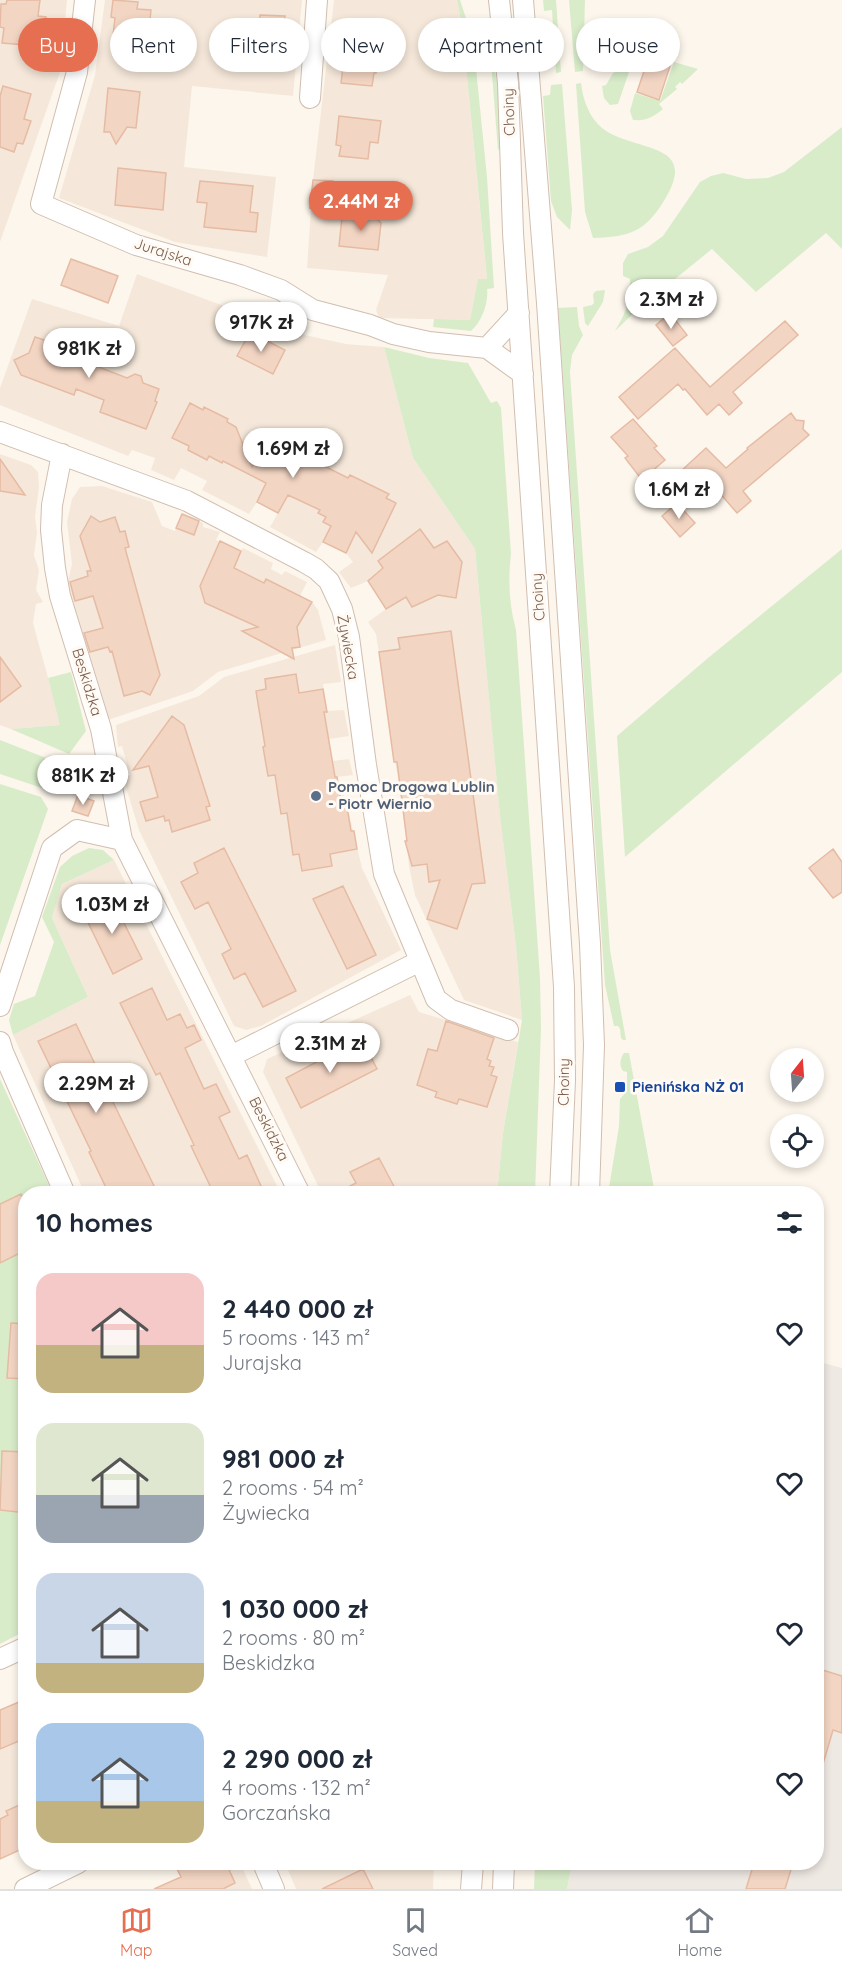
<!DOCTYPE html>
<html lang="en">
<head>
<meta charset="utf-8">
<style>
	:root { --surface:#fff; --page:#f2f2f3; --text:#1f2937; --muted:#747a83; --line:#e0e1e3; --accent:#e76f51 }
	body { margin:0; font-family:Quicksand,sans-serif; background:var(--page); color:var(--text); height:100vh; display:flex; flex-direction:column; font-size:22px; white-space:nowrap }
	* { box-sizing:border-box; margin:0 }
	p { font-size:20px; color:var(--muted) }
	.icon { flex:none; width:33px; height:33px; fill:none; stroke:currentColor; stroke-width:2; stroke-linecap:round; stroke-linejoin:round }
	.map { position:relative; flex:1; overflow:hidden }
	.side { position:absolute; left:18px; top:1186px; width:806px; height:684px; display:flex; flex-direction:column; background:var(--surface); border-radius:24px; box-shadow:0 3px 9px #0003 }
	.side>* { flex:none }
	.banner { position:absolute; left:18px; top:18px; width:807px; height:54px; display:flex; gap:12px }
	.needle { width:39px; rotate:17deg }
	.buttons { position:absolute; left:770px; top:1048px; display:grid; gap:12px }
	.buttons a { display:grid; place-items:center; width:54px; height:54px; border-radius:50%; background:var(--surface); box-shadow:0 3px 9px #0003; font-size:30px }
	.price { position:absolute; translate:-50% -51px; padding:0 14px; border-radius:21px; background:#fff; color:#222; font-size:20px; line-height:39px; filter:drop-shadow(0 2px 3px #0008) }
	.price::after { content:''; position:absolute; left:50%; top:36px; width:18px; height:14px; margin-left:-9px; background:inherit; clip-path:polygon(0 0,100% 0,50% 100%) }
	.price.current { background:var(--accent); color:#fff }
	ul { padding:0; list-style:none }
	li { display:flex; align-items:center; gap:18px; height:150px; padding:0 18px }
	li span { display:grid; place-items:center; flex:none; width:168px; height:120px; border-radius:18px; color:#555 }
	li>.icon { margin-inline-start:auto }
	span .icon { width:72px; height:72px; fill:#fffc; stroke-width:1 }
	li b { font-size:26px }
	h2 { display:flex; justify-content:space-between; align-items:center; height:72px; padding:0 18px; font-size:26px }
	.chip { padding:0 21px; border-radius:27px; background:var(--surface); box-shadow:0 3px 9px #0003; font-size:21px; line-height:54px }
	.chip.current { background:var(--accent); color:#fff }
	.dock { display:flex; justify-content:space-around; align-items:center; height:84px; border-top:2px solid var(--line); background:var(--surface); font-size:16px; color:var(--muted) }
	.dock a { display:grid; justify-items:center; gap:3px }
	.dock .current { color:var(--accent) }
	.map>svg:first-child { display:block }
	.residential { fill:#f5e8da }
	.industrial { fill:#efe9e4 }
	.green { fill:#d8ecc9 }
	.building { fill:#f3d5c3; stroke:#e6bba3; stroke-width:1.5 }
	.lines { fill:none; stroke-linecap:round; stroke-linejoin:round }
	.minor-casing { stroke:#d1beb0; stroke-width:22 }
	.minor { stroke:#fff; stroke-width:20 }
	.service-dot { fill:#5c6f8a; stroke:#fffaf3; stroke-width:2 }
	.transit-dot { fill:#1a4fb4; stroke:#fffaf3; stroke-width:2 }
	.labels { text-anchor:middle; stroke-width:6; stroke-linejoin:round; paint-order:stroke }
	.street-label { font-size:15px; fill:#7a5c4d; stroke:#fffaf3 }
	.service-label { font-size:15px; font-weight:bold; fill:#4e5e75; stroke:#fffaf3; text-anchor:start }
	.transit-label { font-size:15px; font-weight:bold; fill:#164399; stroke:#fffaf3; text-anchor:start }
</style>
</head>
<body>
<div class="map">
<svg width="842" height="1889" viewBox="0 0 842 1889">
	<rect width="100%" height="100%" fill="#fdf6ec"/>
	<path class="residential" d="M0 0H67L60 72 0 242Z
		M105 0H302L293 96 192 86 184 167 276 177 267 257 175 242 59 198 95 75Z
		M334 0H457L462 26 487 280H478L470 320 379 318 376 310 388 275 307 268 313 180Z
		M137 274 300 334 346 344 384 347 413 458 475 549 500 815 516 946 522 1020 464 1000 415 895 409 866 400 787 393 752 410 750 406 729 390 731 386 706 407 703 404 677 383 679 376 634 368 622 386 609 368 581 351 588 339 572 353 562 346 553 323 542 316 552 270 527 278 513 257 502 249 514 202 490 207 481 181 468 174 480 151 470 155 458 132 450 128 456 0 405V388L32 299 119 326Z
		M0 454 31 465 38 472 39 487 35 517 37 533 34 555 39 570 36 590 43 602 36 604 33 623 61 725 11 729 0 725Z
		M102 486 152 502 162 526 175 531 182 514 203 523V527L220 532 216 540 241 551 243 548 273 563 271 569 282 575 285 571 307 582 300 596 312 602 318 610 326 640 218 672 193 691 108 720 79 634 68 581 72 564 67 522 72 499 80 487Z
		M335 645 341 682 323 684 327 711 344 710 349 736 329 739 332 761 349 759 353 775 337 777 346 801 362 868 401 950 261 1026 246 1030 234 1026 139 830 123 777 130 775 122 746 118 747 116 725 199 696 224 677Z
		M114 860 281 1194H85L13 1035 88 997 52 918 62 884Z
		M410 995 419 1012 518 1042 503 1133 497 1194H322L263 1072 267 1059Z
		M25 1699V1847L0 1859V1710Z
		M174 1863H240L252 1889H154L181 1877Z
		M285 1863H434L433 1889H296Z"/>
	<path class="industrial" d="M816 1361 842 1368V1889H567L572 1863H816Z"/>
	<path class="green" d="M457 0H460L473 39 487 177 494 288 487 289C489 303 481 323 471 331L433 327 434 319 470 320 478 279H487L462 26Z
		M543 0H556L561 72 556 73 552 10 544 11Z
		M569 0H585L583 71 575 72Z
		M616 36 633 42 631 48 642 51 641 53 602 72 607 41Z
		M490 49 500 95V149L498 150Z
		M642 57 645 58 642 67 629 72 618 104 610 105 604 98 602 86 606 85 613 73Z
		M674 62 698 69 682 84 680 82 675 87 677 89 659 104 663 109C653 117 647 121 633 120L630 111 635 93 660 101Z
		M581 83C583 100 589 117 602 128 635 154 706 139 660 207 642 234 624 237 593 238L585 212 576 84Z
		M562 84 572 210 570 230 557 217 551 201 543 96 550 95 551 85Z
		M842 127V249L826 233 756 292 712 249 638 309 615 331C627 311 630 302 630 279L623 276V263L628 254 648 247 663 236 700 182 711 176 723 173 746 179 768 178 784 172Z
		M605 290 603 302 588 326 585 323 583 307 592 305 594 303 593 294 596 291Z
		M577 307 579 326 583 335 572 355 570 372 610 950 626 1040H623L621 1038 620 1029 618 1026H614L605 985 558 308Z
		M384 347 429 358 468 363 491 403 497 401 501 408 511 554C508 580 509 605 516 630L540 978 541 1028 535 1194H497L503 1133 522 1020 516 946 500 816 475 549 413 458Z
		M842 549V672L625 857 617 736 708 658Z
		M71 672 86 731 69 754 11 729 60 725 48 678Z
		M0 740 64 765 54 792 0 774Z
		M0 784 41 797 48 809 0 945Z
		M89 848 103 850 114 860 62 884 52 918 88 997 13 1035 9 1020 14 1004 35 996 54 942 42 917 60 867 72 856Z
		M624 1053H629L655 1194H608L619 1126 620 1099 627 1091V1072L623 1071C619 1066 620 1058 624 1053Z
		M0 1079 53 1194H26L25 1631 0 1644Z
		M535 1863H572L567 1889H534Z"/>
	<path class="building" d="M7 0H40L38 16 46 17V23L52 24 50 47 2 43 4 28 0 27 1 4H6Z
		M113 0 138 2 137 9 151 10 147 48 112 44 115 18 111 17Z
		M260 15 285 16 281 69 252 66 253 30 259 31Z
		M355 26 381 28 376 73H374L372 86 341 83 343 66 346 67 348 46 352 47Z
		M648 59 670 66 659 100 637 92Z
		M3 86 31 94 24 119 31 121 23 144 17 143 14 152 0 147V96Z
		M108 88 140 92 136 128 127 127 116 144 110 132H104Z
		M339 116 381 121 378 143 370 142 368 159 339 156 341 146 336 145Z
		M118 168 166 173 163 210 115 205Z
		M313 180 333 181 331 210 310 208Z
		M200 181 253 186 250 212 258 213 256 232 204 227 207 203 197 202Z
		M360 213 372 214 381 223 378 250 339 246 342 217 357 218Z
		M71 259 118 276 108 303 61 285Z
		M678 281 689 294 671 310 660 297Z
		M670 313 687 335 673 346 656 325Z
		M785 321 798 335 733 392 742 403 729 415 719 404 707 415 685 389 683 390 678 384 638 419 619 397 675 348 710 387Z
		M250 332 285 350 273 374 237 356Z
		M75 333 94 339 86 362 127 378 135 374 141 376 143 383 159 389 155 401 157 402 146 429 100 412 104 400 76 389 74 395 21 375 14 360 29 353 35 337 69 348Z
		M190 403 203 410 204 407 228 419 227 422 236 427 252 467 268 436 285 445 287 441 312 454 310 459 348 478 350 475 389 494 386 498 396 503 372 553 356 532 346 553 323 542 331 526 323 522 326 517 318 513 320 510 288 495 278 513 257 502 266 483 223 461 222 463 209 456 207 460 188 450 189 446 172 438Z
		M791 413 796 420 804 421 803 429 809 435 743 491 751 501 737 513 705 476 682 499 667 484 706 448 726 468 748 449 747 448Z
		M633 419 657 446 654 448 665 460 642 480 625 458 628 456 611 437Z
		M0 459 25 495 0 491Z
		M677 503 695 523 680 537 662 516Z
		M182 514 199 521 194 535 176 528Z
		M91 516 100 522 115 517 120 532 125 531 129 547 125 548 160 675 150 695 142 691 124 696 112 651 110 652 108 647 90 652 84 633 103 628 93 596 75 601 70 582 88 576 87 571H91L80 536Z
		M420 529 434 548 447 541 462 562 456 598 438 595 412 607 406 597 386 609 368 581 383 568 378 561Z
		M220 541 241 551 234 568 264 583 266 579 312 602 297 627 300 647 292 648 294 659 242 631 258 627 205 603 200 586Z
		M451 631 485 883 472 884 457 929 427 919 440 880 429 882 427 864 412 866 405 841H407L397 762H394L379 652 400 649 398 638Z
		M0 657 21 686 0 702Z
		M296 674 299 693 323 689 327 712H324L335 777H337L341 802 346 801 351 831H354L357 849 330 854 332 866 302 871 299 854 293 855 287 813 281 814 275 775 268 776 263 747 265 746 256 691 266 689 265 679Z
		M172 716 184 725 210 806 206 807 210 820 172 832 169 820 165 821 164 816 146 821 140 802 158 797 149 766 133 770Z
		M78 795 94 801 88 816 72 811Z
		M224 848 296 991 263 1007 245 973 234 979 222 954 231 949 208 902 195 909 181 882 198 873 194 863Z
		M833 849 842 862V892L833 898 809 868Z
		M343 886 376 955 347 969 313 899Z
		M110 895 142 959 113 974 82 910Z
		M152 988 167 1020 180 1014 187 1028 194 1025 201 1040 185 1048 204 1089 216 1084 230 1112 219 1117 239 1159 247 1155 261 1186 245 1194H214L191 1146 194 1145 160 1073 156 1075 120 1003Z
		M446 1021 494 1038 487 1059 491 1061 489 1066 494 1067 491 1075 497 1077 487 1107 459 1099 457 1104 435 1097 437 1092 417 1085 428 1049 437 1051Z
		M76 1024 110 1096 158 1194H109L89 1152 91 1151 38 1041Z
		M356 1041 364 1058 370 1055 377 1069 301 1108 286 1078Z
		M379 1158 398 1194H335L356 1183 350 1172Z
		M21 1194 26 1204V1250L0 1263V1204Z
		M11 1323 26 1324V1379L7 1378Z
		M2 1451 26 1452V1513L0 1510Z
		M816 1668 842 1676V1733L833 1730 820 1774 816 1773Z
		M26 1699V1738L0 1749V1710Z
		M26 1802V1847L0 1859V1819L8 1815 6 1811Z
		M174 1863H226L235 1883 223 1889H154L181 1877Z
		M754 1863H793L785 1889H746Z
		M363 1869 373 1889H322Z"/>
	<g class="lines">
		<defs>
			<path id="minor" d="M85 0 77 72 41 204 136 245 240 275 281 290 313 310 370 325 393 334 429 342 487 348 523 374
				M499 0 508 83 513 233 564 987 565 1080 560 1194
				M523 0 547 303 590 944 594 1045 589 1194
				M310 98 317 0
				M487 348 519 313
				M0 432 187 501 304 562 316 569 329 581 342 609 349 637 366 765 384 874 436 999 451 1010 508 1030
				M62 454 52 505 51 530 55 568 60 596 101 729 122 840 300 1194
				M0 1006 52 848 77 830 122 840
				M0 1042 3 1052 65 1194
				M231 1056 420 961
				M0 1659 26 1647
				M263 1863 274 1889
				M25 1889 78 1863
				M471 1889 473 1863
				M503 1889 504 1863"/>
		</defs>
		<use href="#minor" class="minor-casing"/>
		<use href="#minor" class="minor"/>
	</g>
	<circle class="service-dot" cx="316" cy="796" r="6"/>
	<rect class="transit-dot" x="614" y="1081" width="12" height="12" rx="3"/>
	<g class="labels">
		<g class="street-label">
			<text transform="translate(509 112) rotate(-92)" y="5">Choiny</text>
			<text transform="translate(163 252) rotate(18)" y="5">Jurajska</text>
			<text transform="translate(538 597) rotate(-94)" y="5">Choiny</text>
			<text transform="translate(348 647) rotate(80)" y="5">Żywiecka</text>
			<text transform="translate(87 682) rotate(73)" y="5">Beskidzka</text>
			<text transform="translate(564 1082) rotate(-89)" y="5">Choiny</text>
			<text transform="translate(269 1129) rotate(63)" y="5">Beskidzka</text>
		</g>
		<g class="service-label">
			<text x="328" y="792">Pomoc Drogowa Lublin<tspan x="328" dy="17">- Piotr Wiernio</tspan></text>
		</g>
		<g class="transit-label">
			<text x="632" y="1092">Pienińska NŻ 01</text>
		</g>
	</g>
</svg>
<div class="buttons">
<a><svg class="needle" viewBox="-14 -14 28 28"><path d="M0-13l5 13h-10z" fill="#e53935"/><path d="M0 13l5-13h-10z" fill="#747a83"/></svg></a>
<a><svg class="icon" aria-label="locate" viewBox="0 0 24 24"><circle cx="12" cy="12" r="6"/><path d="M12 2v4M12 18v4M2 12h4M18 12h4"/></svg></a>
</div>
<b class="price current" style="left:361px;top:232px">2.44M zł</b>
<b class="price" style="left:671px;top:330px">2.3M zł</b>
<b class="price" style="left:261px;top:353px">917K zł</b>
<b class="price" style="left:89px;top:379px">981K zł</b>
<b class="price" style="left:293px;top:479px">1.69M zł</b>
<b class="price" style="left:679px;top:520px">1.6M zł</b>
<b class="price" style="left:83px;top:806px">881K zł</b>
<b class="price" style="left:112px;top:935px">1.03M zł</b>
<b class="price" style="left:330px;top:1074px">2.31M zł</b>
<b class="price" style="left:96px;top:1114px">2.29M zł</b>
<div class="banner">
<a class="chip current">Buy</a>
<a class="chip">Rent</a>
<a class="chip">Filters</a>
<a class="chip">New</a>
<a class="chip">Apartment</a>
<a class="chip">House</a>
</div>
<section class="side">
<h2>10 homes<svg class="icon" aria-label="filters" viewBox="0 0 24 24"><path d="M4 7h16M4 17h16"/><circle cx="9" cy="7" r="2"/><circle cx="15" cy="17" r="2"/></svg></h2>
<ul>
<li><span style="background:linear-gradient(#f6c9c9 60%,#c2b280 0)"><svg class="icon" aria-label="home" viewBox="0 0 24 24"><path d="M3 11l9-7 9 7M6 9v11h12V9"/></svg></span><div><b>2 440 000 zł</b><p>5 rooms · 143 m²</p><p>Jurajska</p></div><svg class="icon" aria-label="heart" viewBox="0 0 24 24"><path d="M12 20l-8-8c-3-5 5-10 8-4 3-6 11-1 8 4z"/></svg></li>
<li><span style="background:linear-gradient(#dfe7d0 60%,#9aa5b1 0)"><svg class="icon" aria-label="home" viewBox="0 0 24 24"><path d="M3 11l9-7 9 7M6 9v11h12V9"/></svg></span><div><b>981 000 zł</b><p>2 rooms · 54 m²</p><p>Żywiecka</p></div><svg class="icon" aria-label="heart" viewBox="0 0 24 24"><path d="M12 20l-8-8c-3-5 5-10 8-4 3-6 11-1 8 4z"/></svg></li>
<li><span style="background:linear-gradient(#c9d6e8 75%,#c2b280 0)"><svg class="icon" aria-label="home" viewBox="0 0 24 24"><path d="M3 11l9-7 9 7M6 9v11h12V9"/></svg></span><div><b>1 030 000 zł</b><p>2 rooms · 80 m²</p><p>Beskidzka</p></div><svg class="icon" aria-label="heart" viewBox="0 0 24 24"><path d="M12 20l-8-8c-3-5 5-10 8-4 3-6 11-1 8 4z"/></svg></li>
<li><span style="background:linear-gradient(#a9c7e8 65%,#c2b280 0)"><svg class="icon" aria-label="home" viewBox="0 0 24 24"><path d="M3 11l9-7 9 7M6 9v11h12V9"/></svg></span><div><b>2 290 000 zł</b><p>4 rooms · 132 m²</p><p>Gorczańska</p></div><svg class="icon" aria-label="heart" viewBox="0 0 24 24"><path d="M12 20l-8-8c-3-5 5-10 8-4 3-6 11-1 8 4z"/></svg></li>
</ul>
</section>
</div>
<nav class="dock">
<a class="current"><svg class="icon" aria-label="map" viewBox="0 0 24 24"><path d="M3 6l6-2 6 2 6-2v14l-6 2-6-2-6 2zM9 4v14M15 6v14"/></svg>Map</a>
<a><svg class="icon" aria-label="saved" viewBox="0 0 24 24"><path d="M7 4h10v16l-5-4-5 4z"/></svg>Saved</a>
<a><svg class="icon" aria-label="home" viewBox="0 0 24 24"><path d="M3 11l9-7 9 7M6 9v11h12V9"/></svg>Home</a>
</nav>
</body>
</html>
